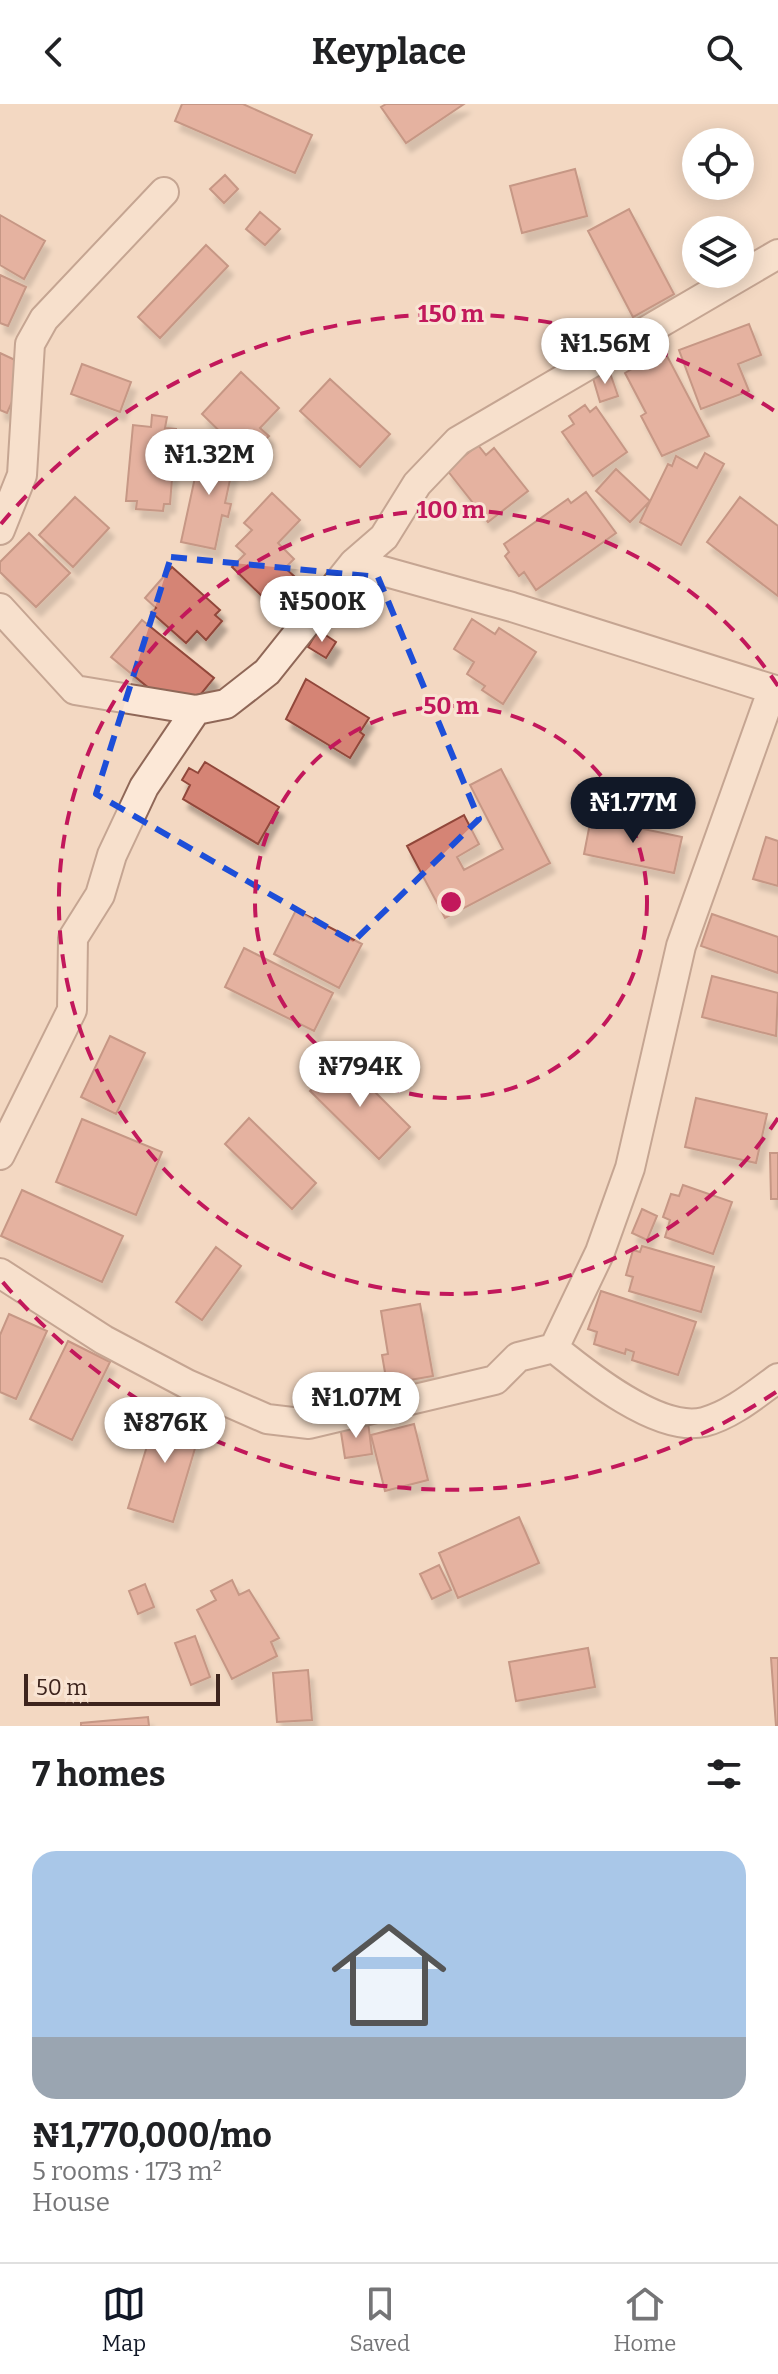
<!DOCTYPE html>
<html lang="en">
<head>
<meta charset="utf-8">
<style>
	:root { --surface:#fff; --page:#f2f2f2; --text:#202124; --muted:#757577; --line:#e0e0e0; --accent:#111827 }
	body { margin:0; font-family:Bitter,serif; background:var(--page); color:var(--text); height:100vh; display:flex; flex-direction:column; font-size:30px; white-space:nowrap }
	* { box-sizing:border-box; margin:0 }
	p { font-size:26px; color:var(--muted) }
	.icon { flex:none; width:44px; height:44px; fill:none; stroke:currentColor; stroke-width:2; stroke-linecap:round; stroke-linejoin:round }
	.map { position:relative; height:1622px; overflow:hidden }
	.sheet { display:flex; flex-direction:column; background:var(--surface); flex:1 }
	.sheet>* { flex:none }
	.tools { position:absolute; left:682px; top:24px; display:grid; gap:16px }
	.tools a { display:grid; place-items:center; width:72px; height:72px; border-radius:50%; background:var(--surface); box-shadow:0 4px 20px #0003; font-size:40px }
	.scale { position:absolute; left:24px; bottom:20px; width:196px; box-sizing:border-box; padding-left:8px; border:4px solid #3d241d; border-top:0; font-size:22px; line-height:28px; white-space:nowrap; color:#3d241d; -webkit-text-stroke:6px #f9e4d3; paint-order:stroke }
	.price { position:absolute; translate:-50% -68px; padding:0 18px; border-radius:28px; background:#fff; color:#222; font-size:26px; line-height:52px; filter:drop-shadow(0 2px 4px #0008) }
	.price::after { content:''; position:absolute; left:50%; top:48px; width:24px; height:18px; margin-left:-12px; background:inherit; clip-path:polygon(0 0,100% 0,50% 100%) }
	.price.selected { background:var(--accent); color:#fff }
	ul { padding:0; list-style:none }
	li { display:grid; align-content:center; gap:16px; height:424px; padding:0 32px }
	li span { display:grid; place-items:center; height:248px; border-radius:24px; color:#555 }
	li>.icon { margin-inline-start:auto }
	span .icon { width:144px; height:144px; fill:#fffc; stroke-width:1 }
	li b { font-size:34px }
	h2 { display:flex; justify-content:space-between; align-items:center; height:96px; padding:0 32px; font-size:34px }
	header { display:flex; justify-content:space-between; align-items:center; height:104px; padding:0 32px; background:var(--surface); font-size:36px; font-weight:700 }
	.dock { display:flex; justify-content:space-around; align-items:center; height:112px; border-top:2px solid var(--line); background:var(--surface); font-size:22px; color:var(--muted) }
	.dock a { display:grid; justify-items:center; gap:4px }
	.dock .selected { color:var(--accent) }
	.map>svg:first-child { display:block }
	.building { fill:#d58474; stroke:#91473a; stroke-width:2; filter:url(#shadow) }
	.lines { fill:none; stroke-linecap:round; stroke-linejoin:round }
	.minor-casing { stroke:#8f6757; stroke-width:32 }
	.minor { stroke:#fce8d7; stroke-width:28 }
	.marked { fill:none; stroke:#1d4ed8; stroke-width:6; stroke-dasharray:16 10; stroke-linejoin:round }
	.ring { fill:none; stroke:#c2185b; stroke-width:4; stroke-dasharray:14 10 }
	.centre { fill:#c2185b; stroke:#f9e4d3; stroke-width:4 }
	.ring-label { font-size:24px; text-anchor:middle; font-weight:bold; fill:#c2185b; stroke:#f9e4d3; stroke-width:6; stroke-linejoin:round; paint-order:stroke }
</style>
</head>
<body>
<header><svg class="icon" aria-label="back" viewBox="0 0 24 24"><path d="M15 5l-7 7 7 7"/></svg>Keyplace<svg class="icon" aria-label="search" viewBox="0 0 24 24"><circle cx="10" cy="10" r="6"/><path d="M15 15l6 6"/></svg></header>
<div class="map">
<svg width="778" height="1622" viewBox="0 0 778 1622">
	<defs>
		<filter id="shadow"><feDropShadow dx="5" dy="9" stdDeviation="2" flood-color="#0004"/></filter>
	</defs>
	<rect width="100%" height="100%" fill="#f3d8c2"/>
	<path class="building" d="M182 0H243L312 31 295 69 175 17Z
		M386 0H464L406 39 381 3Z
		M575 65 587 112 522 129 510 82Z
		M225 71 238 85 224 99 210 85Z
		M629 105 674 190 633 213 588 127Z
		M260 108 280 125 265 141 246 125Z
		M0 111 45 137 24 175 0 161Z
		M206 141 228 162 160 234 138 213Z
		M0 171 26 183 8 222 0 219Z
		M749 220 761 251 738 260 749 287 701 305 679 246Z
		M652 245 656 253 665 248 709 332 662 352 641 312 646 309 625 269 635 263 632 256Z
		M0 249 28 262 7 309 0 306Z
		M82 260 131 278 120 308 71 290Z
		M609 266 618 292 600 298 592 271Z
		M241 268 279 304 260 324 269 332 247 354 202 310Z
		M330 275 390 330 360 363 300 307Z
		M585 301 590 308 596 303 627 348 593 372 562 328 574 320 569 312Z
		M152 311 167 313 165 324 176 325 170 400H164L163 407 136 405 137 397H126L133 321 151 323Z
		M202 341 236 348 225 399 231 400 228 413 222 411 215 445 181 438Z
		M478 341 486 351 494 344 528 387 488 418 447 366Z
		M705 349 724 360 681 441 640 418 668 360 672 362 676 352 697 364Z
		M616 365 650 397 630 418 596 387Z
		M586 388 616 429 536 486 524 468 519 472 505 452 509 448 504 440 568 395 571 399Z
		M272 389 300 416 278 439 294 455 285 464 294 472 269 499 232 463 245 450 236 442 252 426 244 419Z
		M75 393 109 424 73 463 39 431Z
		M740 393 778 422V492L707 438Z
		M29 429 70 469 36 503 0 468V458Z
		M172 463 220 506 215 511 222 517 206 536 197 527 186 539 151 508 156 504 145 494Z
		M472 515 495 530 499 524 536 548 503 600 482 586 485 582 467 570 474 558 454 545Z
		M142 516 214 574 183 612 111 553Z
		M318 526 336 538 326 554 308 543Z
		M306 575 369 614 360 628 364 631 350 654 286 615Z
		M205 658 279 703 258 740 183 695 190 681 182 676 189 664 198 669Z
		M501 665 550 759 445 814 407 742 464 711 479 740 457 753 464 766 503 745 470 681Z
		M591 714 682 733 674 769 584 750Z
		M766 733 778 737V782L753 775Z
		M296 806 362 840 339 884 274 850Z
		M712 810 778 833V869L701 842Z
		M244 844 333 889 314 927 225 883Z
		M712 872 778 889 776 932 702 913Z
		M110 932 145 949 116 1010 81 993Z
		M342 955 410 1023 379 1055 310 987Z
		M696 994 767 1010 756 1059 685 1043Z
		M249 1014 316 1079 292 1105 225 1040Z
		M82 1015 162 1048 136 1111 56 1078Z
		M770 1049H778V1095H771Z
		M683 1081 732 1098 713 1150 665 1133 670 1116 663 1113 671 1090 679 1092Z
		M22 1086 123 1132 102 1178 1 1132Z
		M642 1105 657 1112 647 1136 632 1129Z
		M642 1142 714 1163 701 1208 629 1187 633 1173 626 1171 633 1146 640 1148Z
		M216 1143 241 1162 202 1216 176 1198Z
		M601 1187 696 1218 678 1271 632 1256 634 1248 626 1245 625 1250 594 1240 597 1228 588 1225Z
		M420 1200 433 1272 387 1280 382 1251 388 1250 381 1207Z
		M9 1210 47 1227 16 1295 0 1288V1231Z
		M68 1237 110 1258 72 1336 30 1315Z
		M159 1303 187 1311 186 1316 202 1321 173 1418 128 1404Z
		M368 1318 372 1350 345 1354 340 1322Z
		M414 1320 428 1376 385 1387 371 1331Z
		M519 1413 539 1459 458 1494 439 1449Z
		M439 1461 451 1486 432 1495 420 1470Z
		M232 1476 239 1491 249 1486 279 1534 271 1538 277 1552 232 1575 197 1506 216 1496 211 1487Z
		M145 1480 154 1503 138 1510 129 1487Z
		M195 1532 210 1573 191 1581 175 1539Z
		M588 1544 595 1583 516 1597 509 1558Z
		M771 1554H778V1622H776Z
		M308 1566 312 1616 277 1618 273 1569Z
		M148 1613 149 1622H81V1619Z"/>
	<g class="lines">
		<defs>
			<path id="minor" d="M0 426 22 371 30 240 44 215 164 88
				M354 459 384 433 417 380 458 337 778 150
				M0 504 75 586 196 606 226 600 267 568 354 459 512 503 778 587
				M0 1051 72 906 73 834 100 791 112 751 144 683 196 606
				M0 1169 104 1236 187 1280 267 1315 309 1320 495 1276 518 1253 554 1244 600 1148 630 1064 681 842 772 587
				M554 1244C587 1271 659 1329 704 1318 731 1311 756 1290 778 1274"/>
		</defs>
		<use href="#minor" class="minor-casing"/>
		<use href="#minor" class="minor"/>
	</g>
	<path d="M0 0H778V1622H0ZM171 453 378 473 479 715 353 838 96 690Z" fill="#f3d8c2" fill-opacity=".55" fill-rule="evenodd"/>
	<path class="marked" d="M171 453 378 473 479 715 353 838 96 690Z"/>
	<g class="ring">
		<circle cx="451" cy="798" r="196"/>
		<path d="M778 1014A392 392 0 1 1 778 582"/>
		<path d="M776 1288A588 588 0 0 1 1 1176M1 420A588 588 0 0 1 776 308"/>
	</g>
	<circle cx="451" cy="798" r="12" class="centre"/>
	<g class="ring-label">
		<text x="451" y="218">150 m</text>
		<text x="451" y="414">100 m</text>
		<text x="451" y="610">50 m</text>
	</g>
</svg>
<div class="tools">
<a><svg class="icon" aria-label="locate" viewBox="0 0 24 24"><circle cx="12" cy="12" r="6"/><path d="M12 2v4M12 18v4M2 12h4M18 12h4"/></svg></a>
<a><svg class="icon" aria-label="layers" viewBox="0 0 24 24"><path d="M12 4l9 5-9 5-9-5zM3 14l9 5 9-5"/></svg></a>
</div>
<div class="scale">50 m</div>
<b class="price" style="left:605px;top:282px">₦1.56M</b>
<b class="price" style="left:209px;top:393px">₦1.32M</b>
<b class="price" style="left:322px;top:540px">₦500K</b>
<b class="price selected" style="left:633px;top:741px">₦1.77M</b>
<b class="price" style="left:360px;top:1005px">₦794K</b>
<b class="price" style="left:356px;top:1336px">₦1.07M</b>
<b class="price" style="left:165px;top:1361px">₦876K</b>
</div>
<section class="sheet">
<h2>7 homes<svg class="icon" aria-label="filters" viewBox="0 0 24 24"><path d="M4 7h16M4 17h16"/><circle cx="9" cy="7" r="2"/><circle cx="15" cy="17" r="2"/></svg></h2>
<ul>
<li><span style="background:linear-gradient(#a9c7e8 75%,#9aa5b1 0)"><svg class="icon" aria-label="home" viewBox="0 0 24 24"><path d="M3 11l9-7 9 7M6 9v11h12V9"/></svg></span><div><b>₦1,770,000/mo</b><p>5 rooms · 173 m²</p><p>House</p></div></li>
</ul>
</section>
<nav class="dock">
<a class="selected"><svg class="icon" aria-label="map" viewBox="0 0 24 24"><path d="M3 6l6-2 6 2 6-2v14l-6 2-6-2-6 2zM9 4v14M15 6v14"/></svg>Map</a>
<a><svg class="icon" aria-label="saved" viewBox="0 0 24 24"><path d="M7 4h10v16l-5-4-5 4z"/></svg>Saved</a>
<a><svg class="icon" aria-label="home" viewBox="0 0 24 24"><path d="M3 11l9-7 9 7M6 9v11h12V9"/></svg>Home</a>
</nav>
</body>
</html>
